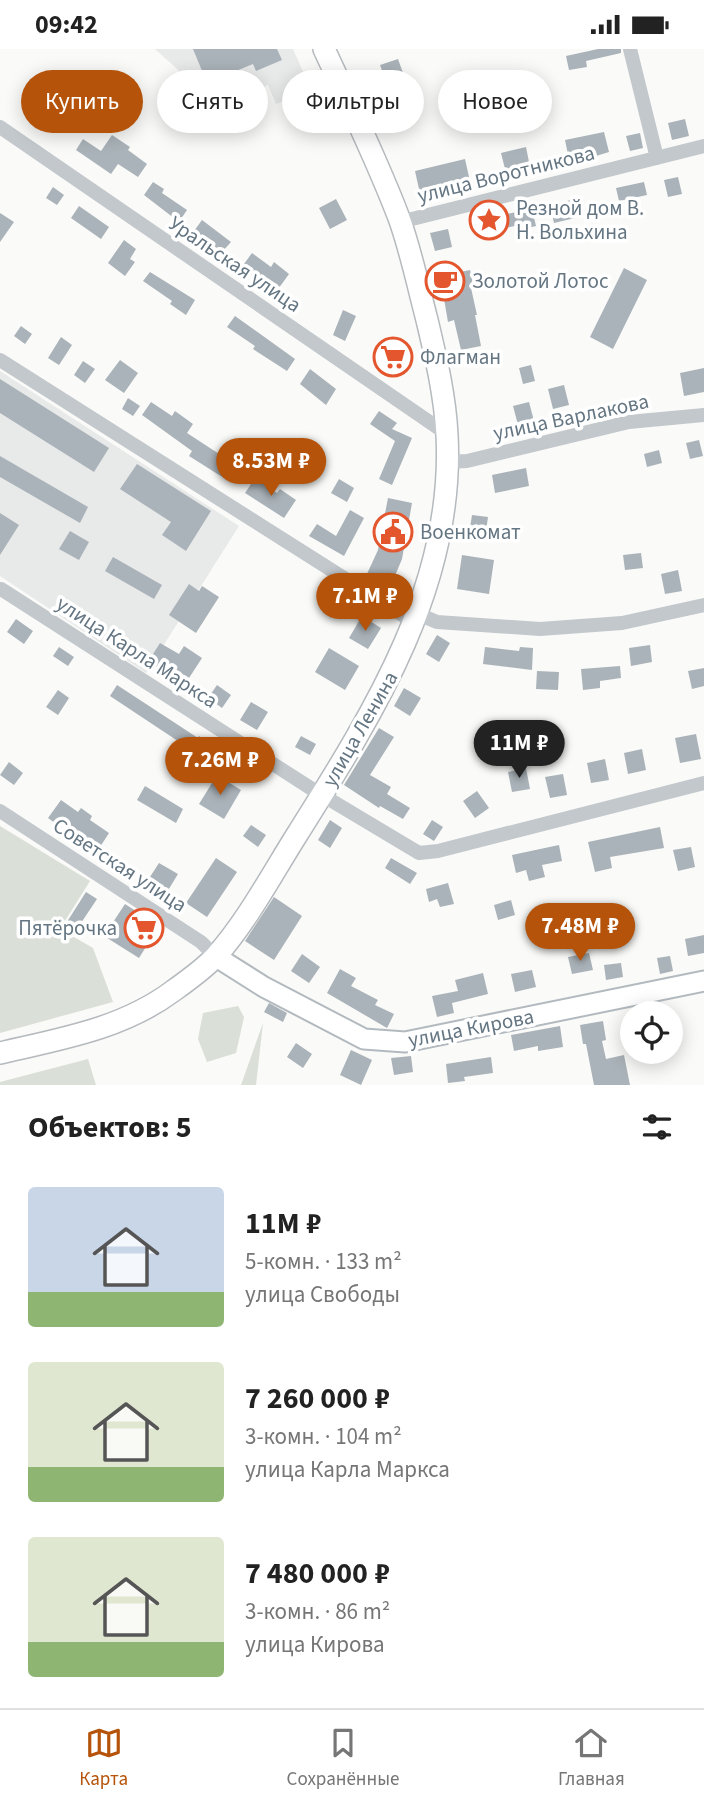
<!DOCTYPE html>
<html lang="ru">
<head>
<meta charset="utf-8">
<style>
	:root { --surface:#fff; --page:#f6f6f6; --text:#222; --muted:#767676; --line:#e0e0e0; --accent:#b45309 }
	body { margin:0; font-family:"Source Sans 3",sans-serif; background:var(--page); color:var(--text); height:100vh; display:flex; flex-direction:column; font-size:26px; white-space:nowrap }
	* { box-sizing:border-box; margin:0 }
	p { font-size:23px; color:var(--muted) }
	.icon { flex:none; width:38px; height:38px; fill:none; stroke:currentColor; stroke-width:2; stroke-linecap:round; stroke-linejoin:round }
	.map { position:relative; height:1036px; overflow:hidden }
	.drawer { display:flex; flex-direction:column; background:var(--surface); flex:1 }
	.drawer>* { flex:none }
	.guide { position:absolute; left:21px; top:21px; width:663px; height:63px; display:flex; gap:14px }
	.fabs { position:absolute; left:620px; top:952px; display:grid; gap:14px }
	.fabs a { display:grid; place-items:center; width:63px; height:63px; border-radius:50%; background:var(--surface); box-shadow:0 4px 18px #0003; font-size:35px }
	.price { position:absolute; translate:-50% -60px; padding:0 16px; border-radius:24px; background:var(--accent); color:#fff; font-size:23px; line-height:46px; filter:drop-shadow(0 2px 4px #0008) }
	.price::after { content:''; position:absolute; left:50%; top:42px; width:21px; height:16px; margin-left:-10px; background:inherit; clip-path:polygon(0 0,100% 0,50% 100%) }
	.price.selected { background:#222; color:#fff }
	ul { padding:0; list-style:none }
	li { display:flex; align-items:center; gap:21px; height:175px; padding:0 28px }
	li span { display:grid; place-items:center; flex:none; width:196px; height:140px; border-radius:7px; color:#555 }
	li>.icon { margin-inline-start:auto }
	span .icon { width:84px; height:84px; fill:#fffc; stroke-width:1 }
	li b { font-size:30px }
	h2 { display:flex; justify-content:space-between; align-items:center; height:84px; padding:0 28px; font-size:30px }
	.pill { padding:0 24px; border-radius:32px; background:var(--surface); box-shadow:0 4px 18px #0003; font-size:24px; line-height:63px }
	.pill.selected { background:var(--accent); color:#fff }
	.status { display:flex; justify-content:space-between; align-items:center; height:49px; padding:0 35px; background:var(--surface); direction:ltr }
	.status svg { height:19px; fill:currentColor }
	.menu { display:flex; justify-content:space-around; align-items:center; height:98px; border-top:2px solid var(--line); background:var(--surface); font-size:19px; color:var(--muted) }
	.menu a { display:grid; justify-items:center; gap:4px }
	.menu .selected { color:var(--accent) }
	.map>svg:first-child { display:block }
	.built { fill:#e8e9e9 }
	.green { fill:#dadfd7 }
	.building { fill:#aab3b9 }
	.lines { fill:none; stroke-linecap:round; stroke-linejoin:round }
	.secondary-casing { stroke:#b3babf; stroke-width:23 }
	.primary-casing { stroke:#b5babe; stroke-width:24 }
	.street { stroke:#c3c8cc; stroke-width:14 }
	.secondary { stroke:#fff; stroke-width:19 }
	.primary { stroke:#fff; stroke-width:21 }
	.labels { text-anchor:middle; stroke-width:7; stroke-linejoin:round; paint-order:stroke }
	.street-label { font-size:21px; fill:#657683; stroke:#fff }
	.poi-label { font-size:21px; fill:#657683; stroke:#fff; text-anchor:start }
</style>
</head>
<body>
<div class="status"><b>09:42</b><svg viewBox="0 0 49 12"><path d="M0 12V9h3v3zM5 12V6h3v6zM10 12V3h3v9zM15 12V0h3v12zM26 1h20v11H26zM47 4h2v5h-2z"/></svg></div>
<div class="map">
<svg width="704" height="1036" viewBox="0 0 704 1036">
	<rect width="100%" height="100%" fill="#fafaf8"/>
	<path class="built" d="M155 0H293L312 43 276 55 268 36 206 60 186 28Z
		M0 322 239 477 146 624 0 527Z"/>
	<path class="green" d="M0 777 90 832 60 880 93 899 113 953 0 984Z
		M238 957 244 968 236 1004 207 1013 198 990 203 964Z
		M263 974 256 1036H241Z
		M88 1010 96 1036H0V1033Z"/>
	<path class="building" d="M193 0H277L282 11 256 22 253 15 231 24 234 31 210 41Z
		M598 0H621V4L586 12 587 18 569 21 566 7Z
		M398 10 403 24 385 30 380 16Z
		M408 43 411 54 396 58 392 47Z
		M45 55 58 64 47 79 35 71Z
		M685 70 689 87 672 91 668 74Z
		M604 83 609 103 570 115 565 91Z
		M640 84 643 99 630 102 626 87Z
		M112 86 130 98 128 101 147 115 138 128 118 115 111 125 76 101 83 90 101 102Z
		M526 98 531 123 507 128 501 104Z
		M465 110 471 137 421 149 415 122Z
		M678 128 682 145 668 148 664 131Z
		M153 133 164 140 162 144 187 161 179 173 144 146Z
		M644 133 647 146 619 152 616 139Z
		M53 138 64 146 57 156 46 149Z
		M336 150 347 171 330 180 319 159Z
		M571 151 575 169 554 174 550 156Z
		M79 157 109 178 101 190 71 169Z
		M532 160 536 177 520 181 519 176 489 183 486 169Z
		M0 164 14 173 0 193Z
		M202 171 231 193 222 203 194 182Z
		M448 180 452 198 435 202 430 184Z
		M124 191 136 200 130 210 135 213 125 227 108 214Z
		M252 204 271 218 274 213 289 225 276 243 241 219Z
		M624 219 647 231 613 300 590 288Z
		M470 221 474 238 471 239 477 266H475L481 297 461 301 454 271 448 273 440 227Z
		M150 223 195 251 186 266 170 255 172 252 143 232Z
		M343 261 356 267 345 292 333 286Z
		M235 267 295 310 287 322 253 300 255 297 227 278Z
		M21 277 32 285 25 295 14 287Z
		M61 288 72 296 59 316 48 309Z
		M402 299 405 325 394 327 376 317 374 303Z
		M120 311 138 324 124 344 105 331Z
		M83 312 95 320 85 334 74 326Z
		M531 316 535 332 523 335 519 319Z
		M704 319V343L684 347 680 324Z
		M310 320 336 340 326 356 300 335Z
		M0 330 109 399 94 423 0 364Z
		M564 336 569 356 553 360 548 340Z
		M128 349 140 357 133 367 122 360Z
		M151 353 172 367 175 362 193 375 187 384 236 416 227 431 189 407 192 402 142 366Z
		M529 353 534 372 518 376 513 357Z
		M379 362 397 374 392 380 412 389 392 436 379 430 395 392 370 375Z
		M699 391 703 407 690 410 686 394Z
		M659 401 662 414 647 418 644 405Z
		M0 407 88 458 80 474 0 428Z
		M137 415 211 462 186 502 162 486 171 473 120 440Z
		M526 419 529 437 495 444 492 426Z
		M255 429 277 444 280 440 296 451 284 469 245 444Z
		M339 430 354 439 347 453 331 444Z
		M388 449 412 454 402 510 390 539 366 527 378 501Z
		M350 461 364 469 344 507 309 487 317 475 336 487Z
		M0 464 19 476 0 506Z
		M472 466 488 468 486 482 470 479Z
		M70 482 89 493 79 511 59 500Z
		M641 504 643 519 625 521 623 506Z
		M462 506 494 511 489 545 457 540Z
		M113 508 162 536 154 550 105 522Z
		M678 521 682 542 665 545 661 525Z
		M189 535 199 542 202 537 219 548 196 584 169 566Z
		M362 567 381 579 368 600 349 589Z
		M16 570 33 582 24 595 7 583Z
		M437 586 450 594 439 613 426 605Z
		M160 594 179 605 184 597 202 609 189 629 161 612 157 619 148 613Z
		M650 596 652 613 631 617 629 599Z
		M59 598 74 608 68 617 53 607Z
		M485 598 519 602 520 598 533 599 532 621 483 615Z
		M329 599 359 617 345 641 315 623Z
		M620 617 621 629 600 632V639L583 641 581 620Z
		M704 619V637L692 640 688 622Z
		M537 622 559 623 558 641 536 640Z
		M117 636 198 689 199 687 214 696 205 710 110 647Z
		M217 636 231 646 222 659 208 649Z
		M404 639 421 649 410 667 394 657Z
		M58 641 69 649 58 666 46 658Z
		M251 653 268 663 257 681 240 671Z
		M379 679 394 688 370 726 391 738 387 745 410 759 403 770 380 757 379 759 344 736Z
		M696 685 701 710 680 714 675 689Z
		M301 687 316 695 310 706 295 698Z
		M642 700 646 721 628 725 624 704Z
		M605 710 609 731 591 734 587 714Z
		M9 713 23 724 14 736 0 726Z
		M526 719 530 740 512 743 508 723Z
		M563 725 567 746 550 749 545 728Z
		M217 726 241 741 224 770 199 755Z
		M145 737 183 760 176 774 137 751Z
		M477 742 489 759 475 769 463 752Z
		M61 751 78 763 81 759 92 767 90 771 109 784 100 798 63 771 59 777 48 769Z
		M330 771 342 779 330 799 318 791Z
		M432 771 443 778 434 792 423 785Z
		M251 776 266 786 258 798 243 787Z
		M660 778 664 799 610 808 612 819 595 823 588 793Z
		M559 796 562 812 542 816 545 828 529 832 526 821 516 824 512 806Z
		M691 798 695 818 678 822 673 801Z
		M216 809 237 823 207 868 186 854Z
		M391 809 417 824 410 835 385 819Z
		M159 814 178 825 167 843 148 831Z
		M448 834 454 855 440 858 437 850 429 853 426 840Z
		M86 843 97 850 75 883 65 876Z
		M274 848 302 867 274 911 245 892Z
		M511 851 515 866 498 871 494 856Z
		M125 855 159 877 139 909 104 887Z
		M704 886V904L688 907 685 890Z
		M589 904 593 921 572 925 568 908Z
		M302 905 320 918 309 934 291 922Z
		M670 907 673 922 660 925 657 909Z
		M621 914 623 928 606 931 604 916Z
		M340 920 356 929 351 937 378 951 375 956 394 965 387 979 327 944Z
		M532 921 536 938 515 943 511 925Z
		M483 924 488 945 452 954 454 964 437 968 432 947 458 942 455 931Z
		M269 954 287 964 283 973 264 963Z
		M603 972 606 991 602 992 606 1010 624 1006 630 1036H594L586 995H583L580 976Z
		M560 977 563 998 538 1002V997L514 1002 511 986Z
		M296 994 312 1005 303 1019 287 1008Z
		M351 1001 372 1011 361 1036 340 1026Z
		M411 1007 413 1023 394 1026 391 1009Z
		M491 1008 493 1024 464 1028 465 1032 448 1034 446 1015Z"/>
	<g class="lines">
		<defs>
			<path id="secondary" d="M215 907 264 938 364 990 405 993 704 932"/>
			<path id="primary" d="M0 1004C60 990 122 980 173 942 187 932 204 920 216 907 248 871 272 825 298 784 374 663 455 535 447 386 445 346 436 309 427 271 418 237 411 202 399 169 377 111 350 56 324 0"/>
		</defs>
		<use href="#secondary" class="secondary-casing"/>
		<use href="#primary" class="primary-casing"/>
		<path class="street" d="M630 0 657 109
			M0 78 447 385
			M400 173 704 97
			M0 311 415 574
			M447 413 467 412 629 373 704 366
			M1 540 312 740 419 804 438 802 704 734
			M418 565 437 573 540 580 622 574 704 556
			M0 762 201 893 215 907"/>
		<use href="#secondary" class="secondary"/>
		<use href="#primary" class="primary"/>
	</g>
	<defs>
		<symbol id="sight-ring" viewBox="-11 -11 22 22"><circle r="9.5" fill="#fff" stroke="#e4572e" stroke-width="1.5"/><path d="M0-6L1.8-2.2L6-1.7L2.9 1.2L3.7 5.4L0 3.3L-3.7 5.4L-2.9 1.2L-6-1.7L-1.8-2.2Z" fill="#e4572e"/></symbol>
		<symbol id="cafe-ring" viewBox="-11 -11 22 22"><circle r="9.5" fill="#fff" stroke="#e4572e" stroke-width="1.5"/><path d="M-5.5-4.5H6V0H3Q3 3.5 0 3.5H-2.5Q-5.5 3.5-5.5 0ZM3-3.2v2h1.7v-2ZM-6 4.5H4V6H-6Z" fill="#e4572e"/></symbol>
		<symbol id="supermarket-ring" viewBox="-11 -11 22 22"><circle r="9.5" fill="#fff" stroke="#e4572e" stroke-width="1.5"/><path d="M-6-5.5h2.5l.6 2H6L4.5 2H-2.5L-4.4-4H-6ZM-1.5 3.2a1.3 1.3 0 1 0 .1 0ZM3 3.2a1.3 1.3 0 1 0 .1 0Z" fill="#e4572e"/></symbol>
		<symbol id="civic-ring" viewBox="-11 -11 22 22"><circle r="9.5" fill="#fff" stroke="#e4572e" stroke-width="1.5"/><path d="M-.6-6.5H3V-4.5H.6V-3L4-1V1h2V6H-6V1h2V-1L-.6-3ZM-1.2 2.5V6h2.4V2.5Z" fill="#e4572e"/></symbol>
	</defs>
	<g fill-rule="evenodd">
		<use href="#sight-ring" x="467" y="149" width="44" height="44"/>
		<use href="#cafe-ring" x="423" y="210" width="44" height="44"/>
		<use href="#supermarket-ring" x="371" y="286" width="44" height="44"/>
		<use href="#civic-ring" x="371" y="461" width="44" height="44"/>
		<use href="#supermarket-ring" x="122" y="857" width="44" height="44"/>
	</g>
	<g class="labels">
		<g class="street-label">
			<text transform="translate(506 125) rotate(-14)" y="7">улица Воротникова</text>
			<text transform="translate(235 215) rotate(34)" y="7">Уральская улица</text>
			<text transform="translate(571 368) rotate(-12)" y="7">улица Варлакова</text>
			<text transform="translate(137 603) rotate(33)" y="7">улица Карла Маркса</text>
			<text transform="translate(360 680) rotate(-60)" y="7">улица Ленина</text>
			<text transform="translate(120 816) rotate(33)" y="7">Советская улица</text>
			<text transform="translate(471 979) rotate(-11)" y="7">улица Кирова</text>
		</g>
		<g class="poi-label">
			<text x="516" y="166">Резной дом В.<tspan x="516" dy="24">Н. Вольхина</tspan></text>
			<text x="472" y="239">Золотой Лотос</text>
			<text x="420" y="315">Флагман</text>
			<text x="420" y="490">Военкомат</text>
			<text x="117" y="886" text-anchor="end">Пятёрочка</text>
		</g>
	</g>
</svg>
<div class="fabs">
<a><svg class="icon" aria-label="locate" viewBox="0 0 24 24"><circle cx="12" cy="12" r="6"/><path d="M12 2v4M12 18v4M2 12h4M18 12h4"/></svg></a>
</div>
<b class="price" style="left:271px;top:449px">8.53M ₽</b>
<b class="price" style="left:365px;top:584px">7.1M ₽</b>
<b class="price selected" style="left:519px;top:731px">11M ₽</b>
<b class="price" style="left:220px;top:748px">7.26M ₽</b>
<b class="price" style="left:580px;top:914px">7.48M ₽</b>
<div class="guide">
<a class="pill selected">Купить</a>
<a class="pill">Снять</a>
<a class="pill">Фильтры</a>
<a class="pill">Новое</a>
</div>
</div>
<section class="drawer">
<h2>Объектов: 5<svg class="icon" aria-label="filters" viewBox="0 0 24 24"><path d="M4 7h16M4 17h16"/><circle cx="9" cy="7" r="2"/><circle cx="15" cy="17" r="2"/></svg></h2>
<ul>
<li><span style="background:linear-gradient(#c9d6e8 75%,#8fb573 0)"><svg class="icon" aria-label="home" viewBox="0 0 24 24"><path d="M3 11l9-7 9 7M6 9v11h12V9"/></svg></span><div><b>11M ₽</b><p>5-комн. · 133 m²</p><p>улица Свободы</p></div></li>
<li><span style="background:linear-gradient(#dfe7d0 75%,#8fb573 0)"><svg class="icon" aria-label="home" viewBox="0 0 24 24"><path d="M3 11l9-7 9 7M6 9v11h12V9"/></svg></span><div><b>7 260 000 ₽</b><p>3-комн. · 104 m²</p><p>улица Карла Маркса</p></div></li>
<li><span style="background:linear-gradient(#dfe7d0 75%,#8fb573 0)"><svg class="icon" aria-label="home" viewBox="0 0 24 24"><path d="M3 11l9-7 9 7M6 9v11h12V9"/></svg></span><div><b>7 480 000 ₽</b><p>3-комн. · 86 m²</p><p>улица Кирова</p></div></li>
</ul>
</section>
<nav class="menu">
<a class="selected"><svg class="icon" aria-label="map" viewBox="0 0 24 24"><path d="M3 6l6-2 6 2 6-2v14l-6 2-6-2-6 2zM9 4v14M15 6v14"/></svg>Карта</a>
<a><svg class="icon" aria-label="saved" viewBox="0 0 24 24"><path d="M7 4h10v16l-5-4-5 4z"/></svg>Сохранённые</a>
<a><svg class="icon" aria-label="home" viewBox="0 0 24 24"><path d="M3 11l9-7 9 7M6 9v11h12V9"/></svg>Главная</a>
</nav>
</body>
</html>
